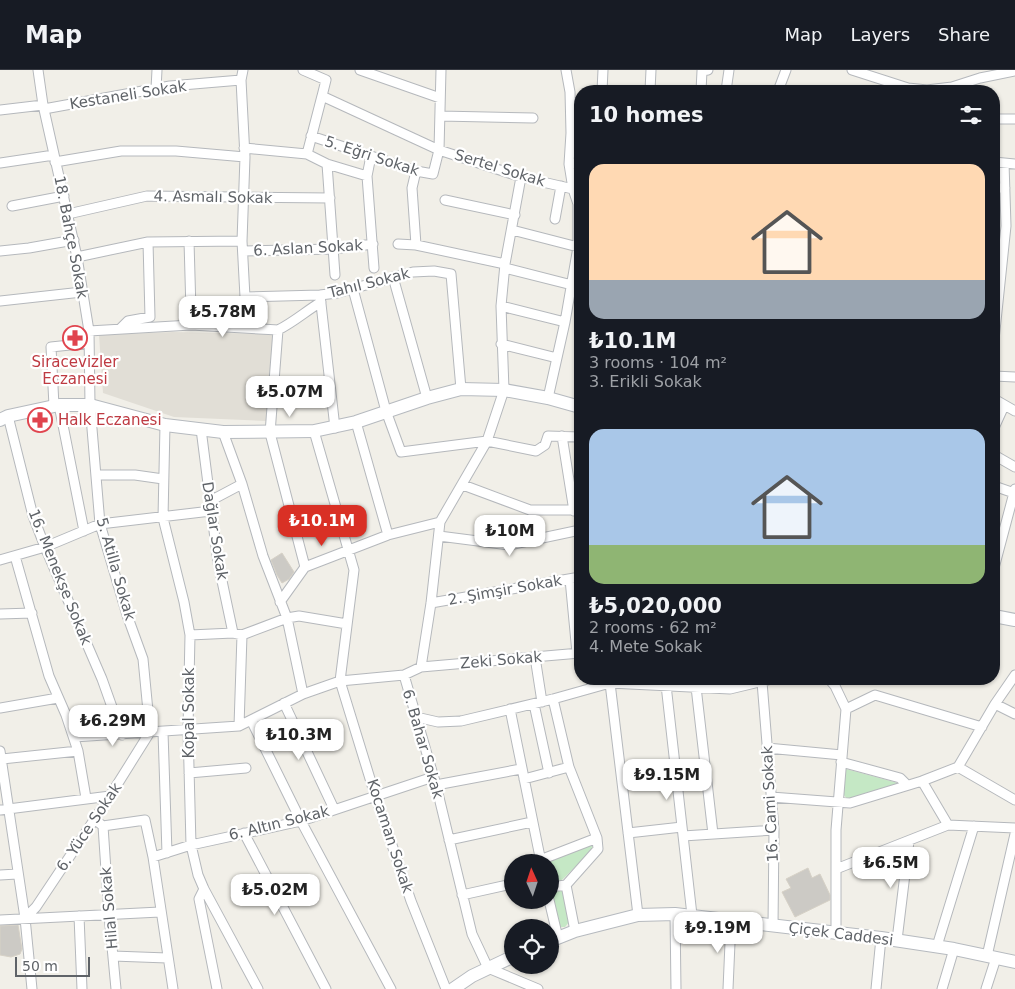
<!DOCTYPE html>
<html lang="en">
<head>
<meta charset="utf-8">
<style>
	:root { --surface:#171b24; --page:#242831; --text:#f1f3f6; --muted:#9ea1a6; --line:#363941; --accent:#d93025 }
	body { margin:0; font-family:"DejaVu Sans",sans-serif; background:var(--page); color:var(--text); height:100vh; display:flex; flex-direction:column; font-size:19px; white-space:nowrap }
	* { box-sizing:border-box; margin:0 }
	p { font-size:16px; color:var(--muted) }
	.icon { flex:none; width:28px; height:28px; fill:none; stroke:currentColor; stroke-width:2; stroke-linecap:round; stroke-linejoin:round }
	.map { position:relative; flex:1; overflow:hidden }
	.sheet { position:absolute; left:574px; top:15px; width:426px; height:600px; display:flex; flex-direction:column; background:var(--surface); border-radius:20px; box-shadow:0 1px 4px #0004 }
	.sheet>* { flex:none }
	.needle { width:32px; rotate:357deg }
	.tools { position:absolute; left:504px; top:784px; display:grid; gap:10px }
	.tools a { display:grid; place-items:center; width:55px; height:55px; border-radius:50%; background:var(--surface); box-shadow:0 1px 4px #0004; font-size:25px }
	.scale { position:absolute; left:15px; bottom:12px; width:75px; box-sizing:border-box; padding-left:5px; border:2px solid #5f6368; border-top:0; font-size:14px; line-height:18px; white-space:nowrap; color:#5f6368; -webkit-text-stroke:4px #fff; paint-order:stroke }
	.price { position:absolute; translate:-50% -42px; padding:0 11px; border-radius:10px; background:#fff; color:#222; font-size:16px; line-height:32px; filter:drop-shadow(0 1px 2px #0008) }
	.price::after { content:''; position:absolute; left:50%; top:30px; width:15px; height:11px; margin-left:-8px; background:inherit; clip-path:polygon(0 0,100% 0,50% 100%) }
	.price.current { background:var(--accent); color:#fff }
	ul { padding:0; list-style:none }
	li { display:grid; align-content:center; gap:10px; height:265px; padding:0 15px }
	li span { display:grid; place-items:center; height:155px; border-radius:15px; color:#555 }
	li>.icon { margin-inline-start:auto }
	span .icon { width:90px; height:90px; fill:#fffc; stroke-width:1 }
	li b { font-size:21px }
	h2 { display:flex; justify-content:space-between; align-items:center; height:60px; padding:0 15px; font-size:21px }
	header { display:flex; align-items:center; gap:30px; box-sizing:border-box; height:70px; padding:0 25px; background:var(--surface); border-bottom:1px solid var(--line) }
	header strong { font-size:24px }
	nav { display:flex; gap:28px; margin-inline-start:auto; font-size:18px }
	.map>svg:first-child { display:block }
	.education { fill:#e1ded6 }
	.green { fill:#c5e8c5 }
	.building { fill:#cccac5; stroke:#d6d1c6 }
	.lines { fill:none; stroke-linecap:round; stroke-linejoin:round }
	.street-casing { stroke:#b5b8bc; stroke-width:11 }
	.secondary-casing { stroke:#b6babf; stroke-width:14 }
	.street { stroke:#fff; stroke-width:9 }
	.secondary { stroke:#fff; stroke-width:12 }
	.labels { text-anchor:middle; stroke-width:4.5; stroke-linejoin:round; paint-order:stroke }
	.street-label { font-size:15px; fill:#5f6368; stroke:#fff }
	.health-label { font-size:15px; fill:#be3a42; stroke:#fff }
</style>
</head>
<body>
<header>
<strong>Map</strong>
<nav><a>Map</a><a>Layers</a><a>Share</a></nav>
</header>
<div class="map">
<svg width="1015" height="919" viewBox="0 0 1015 919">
	<rect width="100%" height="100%" fill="#f1efe8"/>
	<path class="education" d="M173 262 272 264 273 283 266 351 174 347 103 323 99 265Z"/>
	<path class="green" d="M846 699 898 713 848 730 843 724Z
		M593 773 592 780 561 811 569 852 565 857H559L550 818V792H544Z"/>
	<path class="building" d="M282 483 294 502 289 509 282 513 277 505 271 490Z
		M808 798 812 808 820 804 830 825V830L795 847 782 822 791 818 786 809Z
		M18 855 22 879 20 884 11 887 0 885V856Z"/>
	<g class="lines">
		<defs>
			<path id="street" d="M38 0 43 35 77 187 89 261 90 335 100 454 127 545 143 589 150 662
				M243 0 241 10 245 87 242 171 245 227 244 257
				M303 0 326 10 322 26 439 80 521 107 573 119
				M360 0 440 28
				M852 0 908 18 927 20 952 17 980 8 1015 1
				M156 19 157 0
				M602 21 603 0
				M650 21 651 0
				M701 21 702 1 708 0
				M726 21 729 0
				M778 21 786 0
				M44 39 170 16 241 10
				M0 40 43 35
				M440 46 533 48
				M994 49H1015
				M311 66 416 101 433 104 439 80 441 0
				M244 78 307 84 327 94 367 106
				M307 84 322 26
				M371 86 367 106 374 198
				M55 92 121 81H176L245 87
				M994 92 1015 94
				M0 93 54 85
				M327 94 335 205
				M569 94 580 93
				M994 118H1005
				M445 130 515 145
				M12 136 64 126
				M68 144 147 126 330 128
				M555 149 561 116
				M512 160 578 177
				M189 171 191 241
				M398 174 416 175 505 194
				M416 175 412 118 416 101
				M0 181 29 178 74 170
				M243 181 333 179 373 174
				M77 187 148 172 242 171
				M505 198 572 215
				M393 207 427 328
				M353 219 386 341 401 382 487 371 536 381 545 375 548 366 580 367
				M320 225 335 358
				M245 227 320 225 337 223 413 202 434 201 451 204 461 319
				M0 231 82 222
				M501 236 565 252
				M120 259 128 251 150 247 148 172
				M278 260C294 252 306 241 321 232
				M89 261 191 255 278 260 270 363 305 497
				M994 270 1006 156 1004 93
				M501 274 557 288
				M994 306 1015 307
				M548 328 565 252 578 177V134L573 119 569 94 571 63 570 22 566 0
				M994 329 1015 341
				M59 335 84 461
				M54 336 51 277 89 273
				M8 346 33 446 45 477 102 609 122 665
				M356 352 388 465
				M165 355 163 448 184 532 190 565 188 659 191 775 198 805 204 819 258 919
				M994 358 1004 336
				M201 359 218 492 233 563
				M314 361 354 500 340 611 375 725 411 831 446 919
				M223 362 242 414 263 486 287 548 303 624
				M562 366 574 441
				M994 385 1015 397
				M96 405H135L163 409
				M463 415 530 440H580
				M994 416 1014 423
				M210 431 242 414
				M439 466 509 475 580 460
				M15 486 49 606 66 645 78 681 86 728
				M0 490 45 477 100 454 211 441
				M994 498 1015 419
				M570 509 577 583
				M280 532 305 497 388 465 440 452
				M431 533 580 507
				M0 544 32 543
				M190 565 233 563 242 565 287 548 299 546 347 554
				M535 587 542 632
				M421 597 580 583
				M404 605 436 715 472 864 488 898 538 919
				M669 609 666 615 692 845
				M829 609 835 616 846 639 836 760V863
				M762 612 774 760 773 856
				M610 613 638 845
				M696 617 713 764
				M553 629 569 697 597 768 598 779 566 815 575 861
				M284 633 334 739
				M534 634 549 703
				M995 634 1015 644
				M0 638 58 628
				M510 639 541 792
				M846 639 875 625 982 657
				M416 647 438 652 461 651 553 629 610 613 730 619 772 609
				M251 650 301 751 391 919
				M239 656 242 565
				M163 662 167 783
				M74 667 239 656 303 624 340 611 404 605 421 597 431 533 440 452 487 371 504 320 501 236 505 194 521 107
				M767 678 842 685
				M0 681 25 848 32 919
				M2 689 78 681
				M841 692 900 708 907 715
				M958 697 1015 730
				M189 703 246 698
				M524 709 569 697
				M922 711 948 755
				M436 715 521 699
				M771 727 850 733 922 711 958 697 995 634 1015 605
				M0 740 110 726
				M94 749 103 756 145 750 153 787 173 919
				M103 756 109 845 116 919
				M244 763 326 919
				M628 763 682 757
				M683 766 774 760
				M449 770 532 752
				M153 787 191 775 301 751 433 707
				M540 790 597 768
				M836 799 948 755 1015 758
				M0 805 17 804
				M550 817 566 815
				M204 819 199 829 217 919
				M462 825 512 814
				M549 830 558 868
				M675 844 676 919
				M79 846 82 919
				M25 848 36 837 110 726 150 662
				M0 850 160 842
				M897 870 909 771
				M937 876 974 756
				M113 886 167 888
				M987 886 1015 764
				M728 919 731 850
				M876 919 881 868
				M942 919 954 879
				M986 919 996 888"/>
			<path id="secondary" d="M0 350 8 346 59 335H90L165 355 223 362 314 361 356 352 427 328 461 319 504 320 548 328 580 337
				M994 546 1015 550
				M550 871 575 861 638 845 675 844 881 868 954 879 1015 892
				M453 919 472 906 512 887"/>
		</defs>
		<use href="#street" class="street-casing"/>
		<use href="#secondary" class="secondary-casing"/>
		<use href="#street" class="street"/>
		<use href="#secondary" class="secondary"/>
	</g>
	<defs>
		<symbol id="pharmacy-ring" viewBox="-11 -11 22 22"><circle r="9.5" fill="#fff" stroke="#e0444e" stroke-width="1.5"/><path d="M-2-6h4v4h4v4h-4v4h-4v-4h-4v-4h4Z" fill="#e0444e"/></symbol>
	</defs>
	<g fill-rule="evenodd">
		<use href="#pharmacy-ring" x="61" y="254" width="28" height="28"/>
		<use href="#pharmacy-ring" x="26" y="336" width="28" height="28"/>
	</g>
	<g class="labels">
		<g class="street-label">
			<text transform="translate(128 25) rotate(-9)" y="5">Kestaneli Sokak</text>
			<text transform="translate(372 86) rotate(18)" y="5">5. Eğri Sokak</text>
			<text transform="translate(500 98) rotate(17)" y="5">Sertel Sokak</text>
			<text transform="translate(213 127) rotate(1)" y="5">4. Asmalı Sokak</text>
			<text transform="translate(71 167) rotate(79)" y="5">18. Bahçe Sokak</text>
			<text transform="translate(308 178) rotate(-3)" y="5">6. Aslan Sokak</text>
			<text transform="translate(369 213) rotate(-14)" y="5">Tahıl Sokak</text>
			<text transform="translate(215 461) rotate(81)" y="5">Dağlar Sokak</text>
			<text transform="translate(116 499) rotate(74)" y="5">5. Atilla Sokak</text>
			<text transform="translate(60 507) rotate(68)" y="5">16. Menekşe Sokak</text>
			<text transform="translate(505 520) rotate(-10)" y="5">2. Şimşir Sokak</text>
			<text transform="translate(501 590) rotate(-5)" y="5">Zeki Sokak</text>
			<text transform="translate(189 643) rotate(-90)" y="5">Kopal Sokak</text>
			<text transform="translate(423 674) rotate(74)" y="5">6. Bahar Sokak</text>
			<text transform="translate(770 734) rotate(-93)" y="5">16. Cami Sokak</text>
			<text transform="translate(279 753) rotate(-14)" y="5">6. Altın Sokak</text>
			<text transform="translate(89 757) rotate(-56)" y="5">6. Yüce Sokak</text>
			<text transform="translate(390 766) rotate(72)" y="5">Kocaman Sokak</text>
			<text transform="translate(109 838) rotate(-95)" y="5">Hilal Sokak</text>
			<text transform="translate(841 864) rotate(7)" y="5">Çiçek Caddesi</text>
		</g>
		<g class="health-label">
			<text x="75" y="297">Siracevizler<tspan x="75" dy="17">Eczanesi</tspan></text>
			<text x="58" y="355" text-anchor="start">Halk Eczanesi</text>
		</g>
	</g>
</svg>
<div class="tools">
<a><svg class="needle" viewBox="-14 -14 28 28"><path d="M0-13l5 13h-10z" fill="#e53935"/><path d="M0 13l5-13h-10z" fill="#9ea1a6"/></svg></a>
<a><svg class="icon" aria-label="locate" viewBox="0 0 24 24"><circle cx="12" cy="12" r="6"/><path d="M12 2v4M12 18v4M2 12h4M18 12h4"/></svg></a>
</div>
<div class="scale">50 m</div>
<b class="price" style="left:223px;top:268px">₺5.78M</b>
<b class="price" style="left:290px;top:348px">₺5.07M</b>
<b class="price current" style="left:322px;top:477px">₺10.1M</b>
<b class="price" style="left:510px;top:487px">₺10M</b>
<b class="price" style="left:113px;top:677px">₺6.29M</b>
<b class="price" style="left:299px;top:691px">₺10.3M</b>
<b class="price" style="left:667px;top:731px">₺9.15M</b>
<b class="price" style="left:891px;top:819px">₺6.5M</b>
<b class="price" style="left:275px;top:846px">₺5.02M</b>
<b class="price" style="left:718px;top:884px">₺9.19M</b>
<section class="sheet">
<h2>10 homes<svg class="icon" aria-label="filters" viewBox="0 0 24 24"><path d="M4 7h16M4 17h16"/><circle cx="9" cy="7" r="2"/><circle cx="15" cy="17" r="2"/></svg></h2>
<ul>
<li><span style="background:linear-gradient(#ffd9b3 75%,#9aa5b1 0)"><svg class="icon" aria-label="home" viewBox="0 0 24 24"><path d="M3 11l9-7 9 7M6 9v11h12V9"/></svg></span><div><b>₺10.1M</b><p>3 rooms · 104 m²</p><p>3. Erikli Sokak</p></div></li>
<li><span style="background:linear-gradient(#a9c7e8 75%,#8fb573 0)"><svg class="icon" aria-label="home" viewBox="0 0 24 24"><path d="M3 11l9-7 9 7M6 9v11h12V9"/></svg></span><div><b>₺5,020,000</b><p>2 rooms · 62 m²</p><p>4. Mete Sokak</p></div></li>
</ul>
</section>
</div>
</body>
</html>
